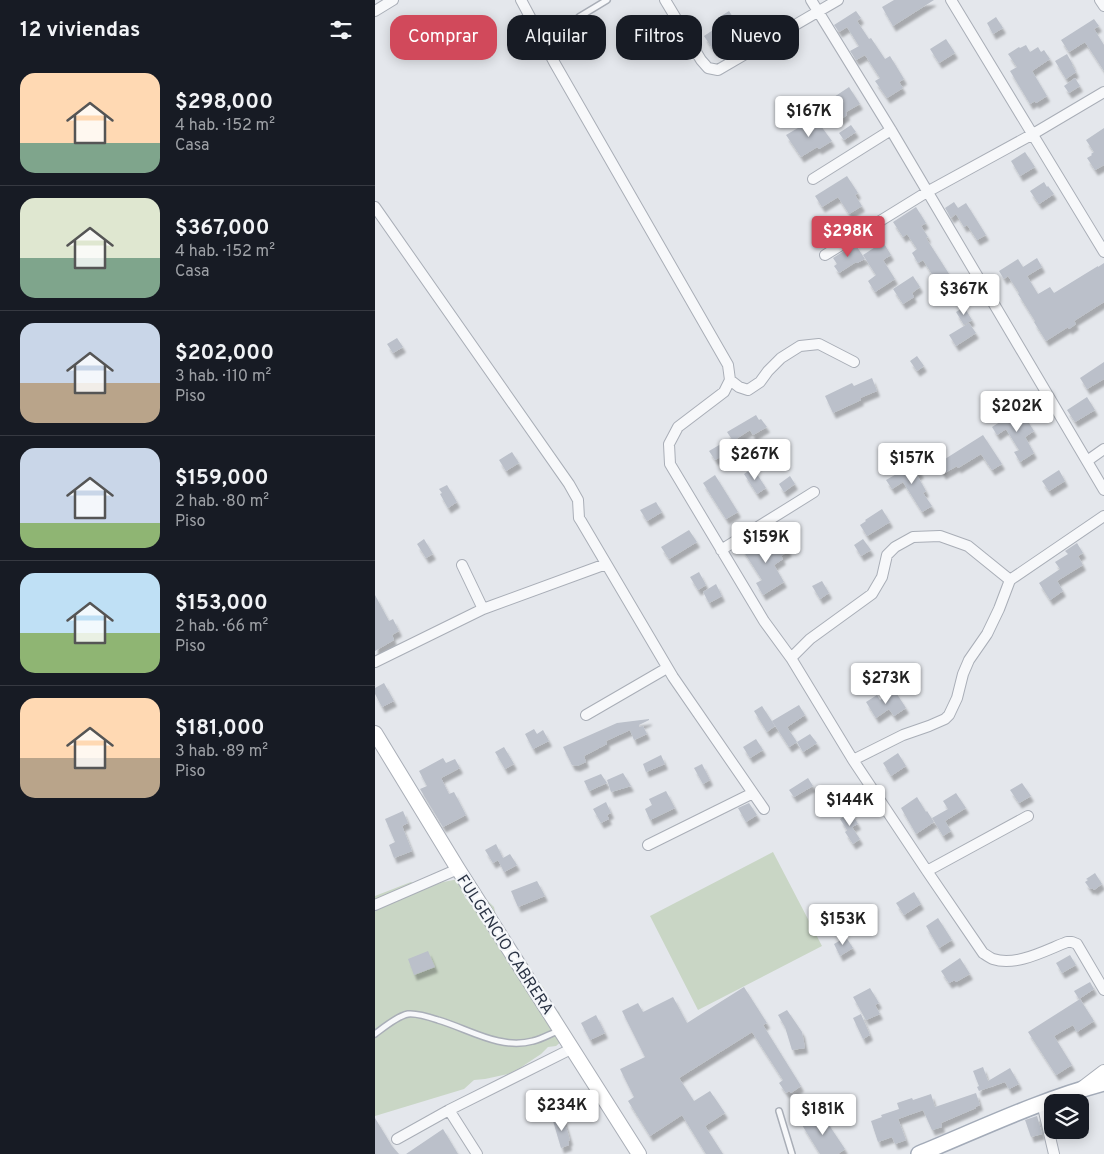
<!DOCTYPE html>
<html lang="es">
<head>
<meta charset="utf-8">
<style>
	:root { --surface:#171b24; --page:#242831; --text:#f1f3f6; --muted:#9ea1a6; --line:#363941; --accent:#d1495b }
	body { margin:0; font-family:Overpass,sans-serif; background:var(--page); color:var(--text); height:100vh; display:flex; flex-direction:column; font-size:19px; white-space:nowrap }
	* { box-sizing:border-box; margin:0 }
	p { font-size:16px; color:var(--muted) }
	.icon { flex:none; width:28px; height:28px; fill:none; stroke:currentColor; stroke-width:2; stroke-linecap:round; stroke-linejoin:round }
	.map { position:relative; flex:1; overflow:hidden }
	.drawer { display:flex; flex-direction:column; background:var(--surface); width:375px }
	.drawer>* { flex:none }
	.banner { position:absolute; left:15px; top:15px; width:475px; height:45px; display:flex; gap:10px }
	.fabs { position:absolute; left:669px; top:1094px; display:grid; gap:10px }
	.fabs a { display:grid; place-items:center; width:45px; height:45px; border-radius:10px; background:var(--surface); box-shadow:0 2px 12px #0003; font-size:25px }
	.price { position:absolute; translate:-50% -42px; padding:0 11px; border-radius:5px; background:#fff; color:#222; font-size:16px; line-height:32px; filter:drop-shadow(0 1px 2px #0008) }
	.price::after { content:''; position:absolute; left:50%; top:30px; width:15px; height:11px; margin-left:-8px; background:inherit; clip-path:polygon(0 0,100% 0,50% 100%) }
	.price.selected { background:var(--accent); color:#fff }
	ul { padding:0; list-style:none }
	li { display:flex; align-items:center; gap:15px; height:125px; padding:0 20px }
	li+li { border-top:1px solid var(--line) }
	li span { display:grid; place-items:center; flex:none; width:140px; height:100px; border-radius:15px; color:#555 }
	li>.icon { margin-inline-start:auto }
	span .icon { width:60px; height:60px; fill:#fffc; stroke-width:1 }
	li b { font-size:21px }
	h2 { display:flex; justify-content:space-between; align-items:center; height:60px; padding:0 20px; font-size:21px }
	.chip { padding:0 18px; border-radius:15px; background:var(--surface); box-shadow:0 2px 12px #0003; font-size:18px; line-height:45px }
	.chip.selected { background:var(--accent); color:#fff }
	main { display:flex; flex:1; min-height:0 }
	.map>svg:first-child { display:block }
	.green { fill:#c9d6c5 }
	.building { fill:#bbc0ca; filter:url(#shadow) }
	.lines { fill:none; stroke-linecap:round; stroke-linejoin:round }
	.service-casing { stroke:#a9aeb7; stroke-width:8 }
	.minor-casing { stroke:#a9aeb7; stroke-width:12 }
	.secondary-casing { stroke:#a9aeb7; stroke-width:16 }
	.primary-casing { stroke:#a3abb8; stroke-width:18 }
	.service { stroke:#f7f8fa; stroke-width:5 }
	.minor { stroke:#f7f8fa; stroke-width:10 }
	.secondary { stroke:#fff; stroke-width:14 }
	.primary { stroke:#fff; stroke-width:15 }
	.labels { text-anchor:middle; stroke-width:4.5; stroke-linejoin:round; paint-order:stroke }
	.street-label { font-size:16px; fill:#2b3445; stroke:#f4f6f9 }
</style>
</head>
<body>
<main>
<section class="drawer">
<h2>12 viviendas<svg class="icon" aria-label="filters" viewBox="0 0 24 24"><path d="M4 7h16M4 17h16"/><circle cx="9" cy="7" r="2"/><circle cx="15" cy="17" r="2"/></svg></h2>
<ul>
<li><span style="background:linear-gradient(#ffd9b3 70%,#7fa58c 0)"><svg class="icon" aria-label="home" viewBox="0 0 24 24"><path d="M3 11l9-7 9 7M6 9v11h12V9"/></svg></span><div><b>$298,000</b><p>4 hab. · 152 m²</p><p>Casa</p></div></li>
<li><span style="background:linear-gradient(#dfe7d0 60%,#7fa58c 0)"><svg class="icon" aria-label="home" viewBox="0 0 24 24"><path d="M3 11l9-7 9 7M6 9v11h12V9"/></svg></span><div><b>$367,000</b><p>4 hab. · 152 m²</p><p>Casa</p></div></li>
<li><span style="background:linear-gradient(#c9d6e8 60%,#b9a48a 0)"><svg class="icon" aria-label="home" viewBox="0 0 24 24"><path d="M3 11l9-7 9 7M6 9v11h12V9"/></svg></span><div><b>$202,000</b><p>3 hab. · 110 m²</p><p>Piso</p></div></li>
<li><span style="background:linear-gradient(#c9d6e8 75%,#8fb573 0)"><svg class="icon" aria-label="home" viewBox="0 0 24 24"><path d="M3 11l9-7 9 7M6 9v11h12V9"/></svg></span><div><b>$159,000</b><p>2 hab. · 80 m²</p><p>Piso</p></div></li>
<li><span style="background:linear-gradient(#bfe0f5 60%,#8fb573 0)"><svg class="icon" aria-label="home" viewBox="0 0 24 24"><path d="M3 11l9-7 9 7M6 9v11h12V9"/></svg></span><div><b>$153,000</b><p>2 hab. · 66 m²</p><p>Piso</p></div></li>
<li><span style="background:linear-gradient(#ffd9b3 60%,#b9a48a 0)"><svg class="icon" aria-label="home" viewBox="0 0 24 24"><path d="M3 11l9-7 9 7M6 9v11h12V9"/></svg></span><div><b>$181,000</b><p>3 hab. · 89 m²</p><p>Piso</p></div></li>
</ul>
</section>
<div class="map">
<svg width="729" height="1154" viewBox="0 0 729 1154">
	<defs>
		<filter id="shadow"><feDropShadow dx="3" dy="5.5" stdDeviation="1" flood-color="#0004"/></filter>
	</defs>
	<rect width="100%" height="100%" fill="#e4e7ec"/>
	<path class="green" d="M398 852 447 946 323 1010 275 916Z
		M84 879 91 887 89 895 91 899 109 897 119 907 121 916 141 950 152 963 140 973 144 977 158 978 164 982 169 988 170 994 178 1008 184 1012 191 1030 187 1041 181 1046 173 1047 166 1054 145 1068 133 1074 110 1079 99 1080 89 1089 0 1116V896L36 882 48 889 68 882Z"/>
	<path class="building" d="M519 0H559L518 26 507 7Z
		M354 11 367 31 351 42 352 43 339 51 329 36 347 24 343 18Z
		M481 11 486 18 482 21 494 39 496 38 510 59 515 56 529 79 524 82 528 88 512 98 500 81 505 78 490 55 481 60 475 51 484 46 472 27 464 32 459 25Z
		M621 17 628 28 618 34 612 23Z
		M719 19 724 26 719 29 729 45V71L710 42 694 52 686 40Z
		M571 39 580 53 564 63 555 49Z
		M651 45 655 52 663 47 666 52 669 50 675 59 657 71 672 96 661 103 660 101 655 104 635 71 642 67 633 54 644 47 645 48Z
		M692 54 698 65H697L701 72 691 79 680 61Z
		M700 78 705 86 694 93 689 86Z
		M474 87 485 104 471 112 472 115 465 120 453 101Z
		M440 118 457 141 444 149 442 147 426 157 411 135Z
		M476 125 481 132 469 140 464 133Z
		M729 128V165L720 170 712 158 717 155 716 154 719 152 711 140Z
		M650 152 660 167 645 176 636 161Z
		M472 176 483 193 480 195 487 206 474 214 463 197 447 207 440 196Z
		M669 182 672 187 673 186 679 194 664 204 655 191Z
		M579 202 583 208 591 203 611 235 602 240 592 225 589 227 581 214 576 218 570 208Z
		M541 207 551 223 546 226 553 237 551 238 576 277 581 274 589 287 572 298 548 260 543 263 537 253 542 249 532 234 528 237 518 222Z
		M508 242 516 255 508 260 520 279 500 292 493 281 501 275 488 255Z
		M480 244 490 259 482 263 481 262 464 273 459 266 462 264 458 258Z
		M662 258 667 267 652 276 663 294 675 287 679 293 723 266V267L729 263V302L699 321 701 324 694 329 693 327 671 341 659 322 660 321 643 294 644 293 633 276 629 279 624 271 643 259 648 267Z
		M538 276 545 287 537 293 539 297 528 304 518 289Z
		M589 307 597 320 589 325 581 312Z
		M594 323 601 333 581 346 574 335Z
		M22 338 28 347 18 353 12 344Z
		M542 356 549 366 542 371 535 361Z
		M729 362V379L712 389 705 378Z
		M497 378 502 391 485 398 486 400 458 413 450 396 477 383 479 386Z
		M712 397 720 410 700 422 692 410Z
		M645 409 659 431 650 437 659 453 645 462 639 452 644 450 631 429 622 435 617 427Z
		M381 415 384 420 386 419 392 427 378 435 375 430 358 441 352 432Z
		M608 435 627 464 617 470 606 454 583 468 582 466 568 474 562 464Z
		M346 444 352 453 340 460 334 451Z
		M137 452 144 463 131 471 124 460Z
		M539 461 546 473 542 475 551 491 548 493 557 506 547 512 528 482 517 489 511 480 525 472 524 471Z
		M378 468 391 488 382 494 369 474Z
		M684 470 690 481 674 491 667 481Z
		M340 475 363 512 351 519 328 483Z
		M415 476 420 484 409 492 404 484Z
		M72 485 82 502 73 508 65 494 67 493 64 489Z
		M281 502 287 512 272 521 265 510Z
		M507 509 515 522 492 536 485 525 491 521 490 520Z
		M314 530 322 542 294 559 286 547Z
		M49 539 58 554 51 558 42 544Z
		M382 539 391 552 408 542 414 551 406 556 408 559 399 565 409 582 388 595 381 583 387 580 367 549Z
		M488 539 496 550 486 556 479 545Z
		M702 543 708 553 703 556 708 565 682 581 688 591 675 600 664 583 685 569 680 562 693 554 690 551Z
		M324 572 331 585 323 590 315 577Z
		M447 581 454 593 445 599 437 586Z
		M341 584 347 596 334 603 328 592Z
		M0 595 14 621 18 619 24 631 17 635 19 640 0 651Z
		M9 683 19 701 7 707 0 694V688Z
		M520 691 531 708 519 716 514 709 501 718 491 702 502 695 505 700Z
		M424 705 430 715 412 727 422 742 414 747 397 721Z
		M387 706 400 726 392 732 379 711Z
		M274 719V720L264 725V727L268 726 272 734 259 740 255 730 231 741 232 744 209 756 211 762 202 766 197 765 188 747 242 723Z
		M159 729 162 734 168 730 174 741 158 749 150 734Z
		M435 734 442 743 428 752 422 742Z
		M381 739 388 750 375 758 368 747Z
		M129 747 139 764 130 769 120 752Z
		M523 753 531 766 516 776 508 763Z
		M286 755 290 764 271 772 268 764Z
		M68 758 71 763 80 759 85 768 66 778 74 794 79 792 91 815 68 827 45 789 52 786 44 771Z
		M327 764 335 780 328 784 319 768Z
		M248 773 256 786 236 792 232 780Z
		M226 774 232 783 214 791 209 781Z
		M433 778 438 786 419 797 414 790Z
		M647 783 656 796 644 803 635 790Z
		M291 791 300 808 275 820 270 809 277 805 274 799Z
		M581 793 591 808 570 821 576 831 568 836 557 818 573 809 568 801Z
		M542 797 551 812 552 811 559 822 541 834 526 808Z
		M231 802 236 813 232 815 234 819 226 823 218 809Z
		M374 803 382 815 371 822 363 808Z
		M28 811 33 823 27 826 37 851 19 858 14 845 20 842 10 819Z
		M476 812 483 824 477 827 485 839 478 844 470 832 475 828 472 830 465 819Z
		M121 844 128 858 135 854 142 865 129 872 123 860 118 863 110 850Z
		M720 873 727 884 719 890 718 888 715 889 710 882 713 880 711 879Z
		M162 881 170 896 143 907 136 891Z
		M539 892 546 904 529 915 521 903Z
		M563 918 577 940 564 948 551 926Z
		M471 937 478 948 465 956 459 944Z
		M53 951 60 967 39 975 33 959Z
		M695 955 701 965 687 973 681 963Z
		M585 958 595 974 581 982 580 980 574 983 566 971Z
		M715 982 719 989 704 999 699 991Z
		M369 987 392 1023 388 1025 426 1086 416 1093 414 1091 411 1093 404 1083 408 1080 406 1077 377 1032 304 1078 319 1101 335 1091 350 1113 330 1126 348 1154H331L307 1115 275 1136 253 1101 259 1097 245 1069 270 1057 247 1011 263 1003 268 1012 298 997 312 1023Z
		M495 988 504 1003 500 1005 505 1014 491 1020 478 997Z
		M705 999 719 1021 702 1032 698 1025 679 1036 697 1065 681 1075 653 1032Z
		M412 1010 427 1032 430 1048 417 1050 410 1027 403 1015Z
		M486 1014 495 1035 488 1039 478 1018Z
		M221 1015 230 1033 215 1040 206 1023Z
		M608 1067 613 1081 635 1068 644 1084 634 1089 630 1082 604 1091 602 1087 604 1086 598 1071Z
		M601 1093 605 1105 600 1107 601 1108 566 1123 567 1127 557 1130 548 1110 523 1119 531 1140 520 1144 517 1137 503 1142 496 1121 507 1117 506 1115 524 1109 522 1103 537 1098 538 1100 556 1094 560 1107Z
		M446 1113 470 1149 463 1154H445L427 1125Z
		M662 1116 667 1134 656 1137 650 1120Z
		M188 1117 195 1140 193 1141 194 1145 186 1148 178 1121Z
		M0 1118 17 1146 24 1154H0Z
		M68 1129 83 1154H31Z"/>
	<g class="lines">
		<defs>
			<path id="service" d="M204 17 232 0
				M0 1034C8 1028 22 1016 33 1014 42 1013 54 1017 63 1020 94 1029 125 1050 158 1041 167 1039 175 1034 183 1031
				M404 1111 417 1154"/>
			<path id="minor" d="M146 0 179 62 353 365 355 380 349 392 303 427 294 444 295 464 389 621 416 658 478 760 552 871 608 953C611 955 615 958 618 959 641 967 671 950 692 942H697L702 944 729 990
				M290 0 326 60 333 68 343 70 463 0
				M436 0 516 130 729 490
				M576 0 729 252
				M725 0 729 6
				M0 11 18 0
				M438 179 516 130
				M0 207 194 484 203 500 204 518 206 521 298 677 389 809
				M450 255 552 192 658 134 729 92
				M355 380 364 387 373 390 385 382 393 371 406 358 425 346 444 344 479 362
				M712 461 729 449
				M346 550 439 492
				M87 565 108 609
				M416 658 435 639 497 594 507 577 512 555 520 547 538 537 565 536 593 546 635 580
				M0 662 108 609 231 564
				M211 715 292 668
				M478 760 528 735 554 726 570 719 574 715 582 698 588 674 594 660 612 634 624 609 635 580 729 516
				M273 845 378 793
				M552 871 653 816
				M0 905 83 869
				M667 1103 679 1154
				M74 1110 102 1154
				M22 1139 74 1110 198 1048"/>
			<path id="secondary" d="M0 733 83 869 264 1154
				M708 1088 729 1072"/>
			<path id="primary" d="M544 1154C605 1129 665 1100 729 1083"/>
		</defs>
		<use href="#service" class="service-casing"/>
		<use href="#minor" class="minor-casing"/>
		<use href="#secondary" class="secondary-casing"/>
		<use href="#primary" class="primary-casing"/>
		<use href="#service" class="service"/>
		<use href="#minor" class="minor"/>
		<use href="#secondary" class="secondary"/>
		<use href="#primary" class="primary"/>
	</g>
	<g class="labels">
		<g class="street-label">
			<text transform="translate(131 944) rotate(57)" y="6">FULGENCIO CABRERA</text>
		</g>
	</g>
</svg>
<div class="fabs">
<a><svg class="icon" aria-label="layers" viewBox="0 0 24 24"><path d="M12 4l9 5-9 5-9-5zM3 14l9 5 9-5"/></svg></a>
</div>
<b class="price" style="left:434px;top:138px">$167K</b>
<b class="price selected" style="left:473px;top:258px">$298K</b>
<b class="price" style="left:589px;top:316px">$367K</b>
<b class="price" style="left:642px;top:433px">$202K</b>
<b class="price" style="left:380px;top:481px">$267K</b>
<b class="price" style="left:537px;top:485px">$157K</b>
<b class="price" style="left:391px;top:564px">$159K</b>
<b class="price" style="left:511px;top:705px">$273K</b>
<b class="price" style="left:475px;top:827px">$144K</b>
<b class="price" style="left:468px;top:946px">$153K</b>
<b class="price" style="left:187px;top:1132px">$234K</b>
<b class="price" style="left:448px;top:1136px">$181K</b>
<div class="banner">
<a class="chip selected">Comprar</a>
<a class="chip">Alquilar</a>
<a class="chip">Filtros</a>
<a class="chip">Nuevo</a>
</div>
</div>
</main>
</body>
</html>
